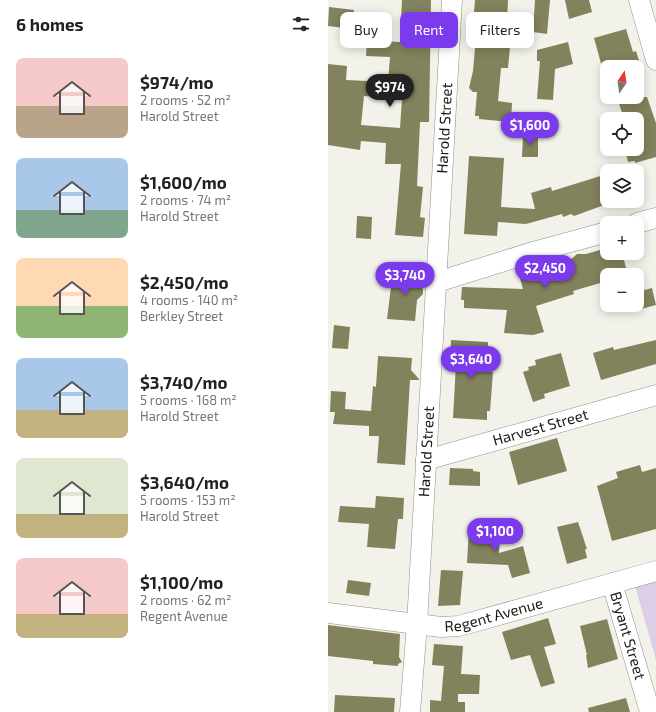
<!DOCTYPE html>
<html lang="en">
<head>
<meta charset="utf-8">
<style>
	:root { --surface:#fff; --page:#f2f2f2; --text:#222; --muted:#767676; --accent:#7c3aed }
	body { margin:0; font-family:"Exo 2",sans-serif; background:var(--page); color:var(--text); height:100vh; display:flex; flex-direction:column; font-size:15px; white-space:nowrap }
	* { box-sizing:border-box; margin:0 }
	p { font-size:13px; color:var(--muted) }
	.icon { flex:none; width:22px; height:22px; fill:none; stroke:currentColor; stroke-width:2; stroke-linecap:round; stroke-linejoin:round }
	.map { position:relative; flex:1; overflow:hidden }
	.panel { display:flex; flex-direction:column; background:var(--surface); width:328px }
	.panel>* { flex:none }
	.hud { position:absolute; left:12px; top:12px; width:256px; height:36px; display:flex; gap:8px }
	.needle { width:26px; rotate:13deg }
	.tools { position:absolute; left:272px; top:60px; display:grid; gap:8px }
	.tools a { display:grid; place-items:center; width:44px; height:44px; border-radius:8px; background:var(--surface); box-shadow:0 2px 10px #0003; font-size:20px }
	.price { position:absolute; translate:-50% -34px; padding:0 9px; border-radius:14px; background:var(--accent); color:#fff; font-size:13px; line-height:26px; filter:drop-shadow(0 1px 2px #0008) }
	.price::after { content:''; position:absolute; left:50%; top:24px; width:12px; height:9px; margin-left:-6px; background:inherit; clip-path:polygon(0 0,100% 0,50% 100%) }
	.price.current { background:#222; color:#fff }
	ul { padding:0; list-style:none }
	li { display:flex; align-items:center; gap:12px; height:100px; padding:0 16px }
	li span { display:grid; place-items:center; flex:none; width:112px; height:80px; border-radius:8px; color:#555 }
	li>.icon { margin-inline-start:auto }
	span .icon { width:48px; height:48px; fill:#fffc; stroke-width:1 }
	li b { font-size:17px }
	h2 { display:flex; justify-content:space-between; align-items:center; height:48px; padding:0 16px; font-size:17px }
	.chip { padding:0 14px; border-radius:8px; background:var(--surface); box-shadow:0 2px 10px #0003; font-size:14px; line-height:36px }
	.chip.current { background:var(--accent); color:#fff }
	main { display:flex; flex:1; min-height:0 }
	.map>svg:first-child { display:block }
	.green { fill:#dbcee6 }
	.building { fill:#82825d; fill-rule:evenodd }
	.lines { fill:none; stroke-linecap:round; stroke-linejoin:round }
	.minor-casing { stroke:#909089; stroke-width:21 }
	.minor { stroke:#fff; stroke-width:20 }
	.labels { text-anchor:middle; stroke-width:4; stroke-linejoin:round; paint-order:stroke }
	.street-label { font-size:15px; fill:#181816; stroke:#fffffe }
</style>
</head>
<body>
<main>
<section class="panel">
<h2>6 homes<svg class="icon" aria-label="filters" viewBox="0 0 24 24"><path d="M4 7h16M4 17h16"/><circle cx="9" cy="7" r="2"/><circle cx="15" cy="17" r="2"/></svg></h2>
<ul>
<li><span style="background:linear-gradient(#f6c9c9 60%,#b9a48a 0)"><svg class="icon" aria-label="home" viewBox="0 0 24 24"><path d="M3 11l9-7 9 7M6 9v11h12V9"/></svg></span><div><b>$974/mo</b><p>2 rooms · 52 m²</p><p>Harold Street</p></div></li>
<li><span style="background:linear-gradient(#a9c7e8 65%,#7fa58c 0)"><svg class="icon" aria-label="home" viewBox="0 0 24 24"><path d="M3 11l9-7 9 7M6 9v11h12V9"/></svg></span><div><b>$1,600/mo</b><p>2 rooms · 74 m²</p><p>Harold Street</p></div></li>
<li><span style="background:linear-gradient(#ffd9b3 60%,#8fb573 0)"><svg class="icon" aria-label="home" viewBox="0 0 24 24"><path d="M3 11l9-7 9 7M6 9v11h12V9"/></svg></span><div><b>$2,450/mo</b><p>4 rooms · 140 m²</p><p>Berkley Street</p></div></li>
<li><span style="background:linear-gradient(#a9c7e8 65%,#c2b280 0)"><svg class="icon" aria-label="home" viewBox="0 0 24 24"><path d="M3 11l9-7 9 7M6 9v11h12V9"/></svg></span><div><b>$3,740/mo</b><p>5 rooms · 168 m²</p><p>Harold Street</p></div></li>
<li><span style="background:linear-gradient(#dfe7d0 70%,#c2b280 0)"><svg class="icon" aria-label="home" viewBox="0 0 24 24"><path d="M3 11l9-7 9 7M6 9v11h12V9"/></svg></span><div><b>$3,640/mo</b><p>5 rooms · 153 m²</p><p>Harold Street</p></div></li>
<li><span style="background:linear-gradient(#f6c9c9 70%,#c2b280 0)"><svg class="icon" aria-label="home" viewBox="0 0 24 24"><path d="M3 11l9-7 9 7M6 9v11h12V9"/></svg></span><div><b>$1,100/mo</b><p>2 rooms · 62 m²</p><p>Regent Avenue</p></div></li>
</ul>
</section>
<div class="map">
<svg width="328" height="712" viewBox="0 0 328 712">
	<rect width="100%" height="100%" fill="#f2f2ea"/>
	<path class="green" d="M328 581V660L307 586Z"/>
	<path class="building" d="M74 0H103L101 122H92L89 186 95 187 92 217 97 218 95 237 67 235 73 164H57L58 143 33 141 32 150 0 145V64L19 66 18 80 60 82 62 57 38 56 39 40 72 42ZM36 96 74 99 72 128 33 125Z
		M147 0H180L178 46 182 47 180 68H173L170 101 184 103 183 122 151 119V116H147L149 92H145L141 88 145 71 148 37V27L145 25Z
		M207 0H222L219 34 205 32Z
		M237 0H261L264 12 241 19Z
		M1 7 26 10 25 29 0 26Z
		M298 29 305 52 308 51 313 67H274L266 38Z
		M240 42 245 64 227 69 225 100 209 99 212 61H209V50Z
		M289 97H319L328 123V157L307 163V161L300 162 297 149H309V119H296Z
		M195 134H210V157H194Z
		M141 156 176 158 173 207 207 209 203 193 223 187 224 191 279 174V204L246 216 243 214 235 217 234 214 198 224 170 222 169 236 136 234Z
		M29 216 44 217 43 239 28 238Z
		M279 248V253H294L300 275H279V281L245 291 246 294 208 306 216 332 205 335 176 333 179 310 136 308V300H133L134 287 195 289 191 275 229 263 231 270 249 254H258Z
		M65 271 94 274 95 294 89 300 87 321 59 319Z
		M324 288 328 305 313 309 309 292Z
		M6 325 22 327 20 349 4 348Z
		M123 340 160 342 159 371 165 372 162 411H159V420L125 418 128 363 122 362Z
		M328 340V364L273 380 265 353 285 347 286 350Z
		M233 353 242 386 216 394 217 398 205 402 195 372 201 370 200 367 208 365 207 360Z
		M50 356 84 358 83 370 91 379V380H82L77 465 49 463 51 436H41V426L5 424 7 412H2L3 391 18 392 17 409 43 411 45 386 48 387Z
		M229 438 239 471 190 485 181 452Z
		M312 465 314 472 328 468V529L284 541 269 486 290 478 288 472Z
		M122 468 145 469V471L152 472V486L121 485Z
		M48 496 76 498 75 519H70L67 549 39 547 41 524 10 522 12 506 47 508Z
		M250 522 259 549H257L259 558 239 564 229 527Z
		M141 527 172 529 171 553 195 546 202 573 184 578 180 565 139 563Z
		M113 570 135 571 132 605 110 606Z
		M20 580 43 583 41 596 18 593Z
		M220 618 228 644 216 647 227 683 213 687 202 655 183 660 174 632Z
		M279 619 290 659 260 668 258 655H259L252 626Z
		M0 625 72 634 71 657 74 662 70 664V666L45 664V661L0 656Z
		M106 644 135 646 133 674 152 675 151 694H130V702H137V712H102V700L113 701 116 666 104 665Z
		M7 695 67 698 66 712H6Z
		M298 698 302 712H261L260 708Z"/>
	<g class="lines">
		<defs>
			<g id="minor">
				<path d="M311 0 328 60"/>
				<path d="M309 223 328 218"/>
				<path d="M109 282 202 253 279 232"/>
				<path id="s1" d="M98 460 328 395"/>
				<path id="s2" d="M284 583 322 712"/>
				<path id="s3" d="M0 613 113 627 131 626 328 571"/>
				<path id="s4" d="M82 712 89 624 124 0"/>
			</g>
		</defs>
		<use href="#minor" class="minor-casing"/>
		<use href="#minor" class="minor"/>
	</g>
	<g class="labels">
		<g class="street-label">
			<text dy="5" stroke="none"><textPath href="#s4" startOffset="585">Harold Street</textPath></text>
			<text dy="5" stroke="none"><textPath href="#s1" startOffset="119">Harvest Street</textPath></text>
			<text dy="5" stroke="none"><textPath href="#s4" startOffset="261">Harold Street</textPath></text>
			<text dy="5" stroke="none"><textPath href="#s3" startOffset="168">Regent Avenue</textPath></text>
			<text dy="5" stroke="none"><textPath href="#s2" startOffset="55">Bryant Street</textPath></text>
		</g>
	</g>
</svg>
<div class="tools">
<a><svg class="needle" viewBox="-14 -14 28 28"><path d="M0-13l5 13h-10z" fill="#e53935"/><path d="M0 13l5-13h-10z" fill="#767676"/></svg></a>
<a><svg class="icon" aria-label="locate" viewBox="0 0 24 24"><circle cx="12" cy="12" r="6"/><path d="M12 2v4M12 18v4M2 12h4M18 12h4"/></svg></a>
<a><svg class="icon" aria-label="layers" viewBox="0 0 24 24"><path d="M12 4l9 5-9 5-9-5zM3 14l9 5 9-5"/></svg></a>
<a>+</a>
<a>−</a>
</div>
<b class="price current" style="left:62px;top:108px">$974</b>
<b class="price" style="left:202px;top:146px">$1,600</b>
<b class="price" style="left:217px;top:289px">$2,450</b>
<b class="price" style="left:77px;top:296px">$3,740</b>
<b class="price" style="left:143px;top:380px">$3,640</b>
<b class="price" style="left:167px;top:552px">$1,100</b>
<div class="hud">
<a class="chip">Buy</a>
<a class="chip current">Rent</a>
<a class="chip">Filters</a>
</div>
</div>
</main>
</body>
</html>
